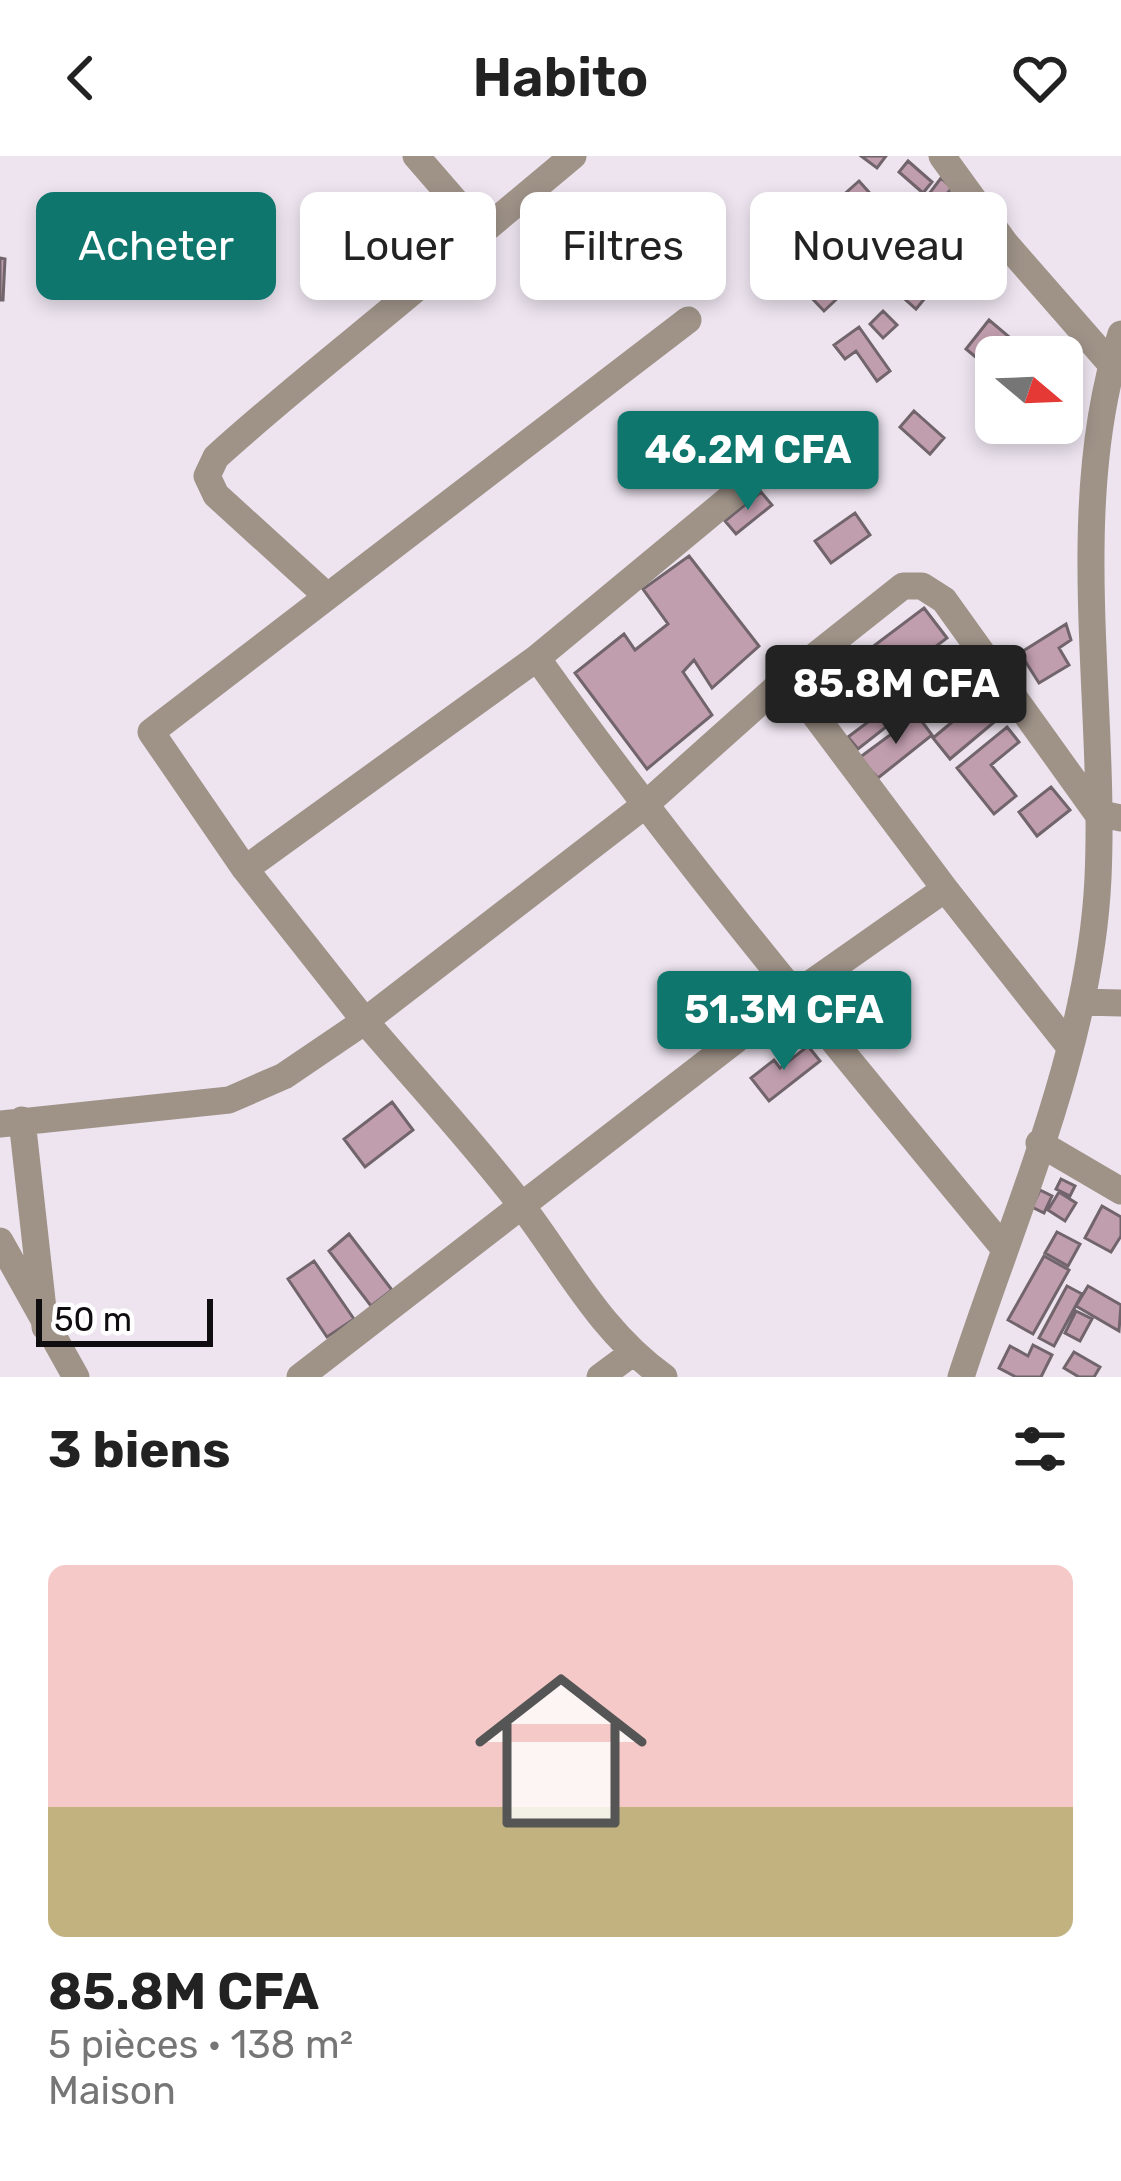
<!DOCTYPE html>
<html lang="fr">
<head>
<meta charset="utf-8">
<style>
	:root { --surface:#fff; --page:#f2f2f2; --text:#222; --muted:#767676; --accent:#0f766e }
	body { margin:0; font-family:Rubik,sans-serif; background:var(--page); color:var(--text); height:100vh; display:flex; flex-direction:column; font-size:45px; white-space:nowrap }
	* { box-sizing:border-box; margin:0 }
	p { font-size:39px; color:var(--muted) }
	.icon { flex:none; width:66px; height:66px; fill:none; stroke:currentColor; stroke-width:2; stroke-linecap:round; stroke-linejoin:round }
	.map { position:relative; height:1221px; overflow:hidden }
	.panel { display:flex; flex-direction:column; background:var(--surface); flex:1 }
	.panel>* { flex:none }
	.guide { position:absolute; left:36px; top:36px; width:1050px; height:108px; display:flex; gap:24px }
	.needle { width:78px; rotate:109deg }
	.controls { position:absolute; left:975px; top:180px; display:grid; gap:24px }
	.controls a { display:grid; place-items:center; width:108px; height:108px; border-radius:18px; background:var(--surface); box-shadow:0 6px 18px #0003; font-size:60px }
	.scale { position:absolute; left:36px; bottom:30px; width:177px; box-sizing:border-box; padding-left:12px; border:6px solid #100d10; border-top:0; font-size:33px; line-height:42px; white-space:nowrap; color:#100d10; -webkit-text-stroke:9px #fff; paint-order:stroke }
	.price { position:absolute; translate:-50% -102px; padding:0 27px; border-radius:12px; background:var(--accent); color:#fff; font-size:39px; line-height:78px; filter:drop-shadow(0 3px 6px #0008) }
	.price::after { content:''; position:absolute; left:50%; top:72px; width:36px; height:27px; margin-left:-18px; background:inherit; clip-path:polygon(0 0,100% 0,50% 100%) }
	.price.active { background:#222; color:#fff }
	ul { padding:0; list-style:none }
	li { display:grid; align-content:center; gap:24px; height:636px; padding:0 48px }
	li span { display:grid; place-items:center; height:372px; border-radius:18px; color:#555 }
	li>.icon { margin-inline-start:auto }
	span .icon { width:216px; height:216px; fill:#fffc; stroke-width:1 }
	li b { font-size:51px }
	h2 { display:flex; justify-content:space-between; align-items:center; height:144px; padding:0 48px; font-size:51px }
	.pill { padding:0 42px; border-radius:18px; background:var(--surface); box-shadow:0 6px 18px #0003; font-size:42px; line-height:108px }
	.pill.active { background:var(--accent); color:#fff }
	header { display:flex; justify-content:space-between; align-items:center; height:156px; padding:0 48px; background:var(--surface); font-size:54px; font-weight:600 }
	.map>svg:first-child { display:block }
	.building { fill:#c19eae; stroke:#71656b; stroke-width:3 }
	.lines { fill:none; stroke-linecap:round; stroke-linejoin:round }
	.street { stroke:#9f9388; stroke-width:27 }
</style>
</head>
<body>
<header><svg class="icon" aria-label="back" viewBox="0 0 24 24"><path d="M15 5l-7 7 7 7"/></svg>Habito<svg class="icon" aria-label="heart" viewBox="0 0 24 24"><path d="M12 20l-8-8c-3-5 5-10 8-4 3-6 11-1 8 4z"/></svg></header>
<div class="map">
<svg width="1121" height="1221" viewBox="0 0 1121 1221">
	<rect width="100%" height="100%" fill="#ede4ef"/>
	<path class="building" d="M861 0H886L877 12Z
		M908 5 932 26 923 37 899 16Z
		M941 22 952 32 908 80 892 65 898 58 908 66Z
		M859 25 875 43 839 76 822 58Z
		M866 75 882 94 859 114 843 95Z
		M0 102 5 103 3 144H0Z
		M915 114 935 130 916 153 897 136Z
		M824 119 842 138 824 155 806 136Z
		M883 155 897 169 883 182 870 168Z
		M989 164 1033 201H996V218L966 193Z
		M859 171 890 215 877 225 856 195 845 203 834 189Z
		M914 255 944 282 930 298 900 271Z
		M761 336 772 349 736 378 725 365Z
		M855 357 870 379 831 407 815 385Z
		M689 400 759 490 712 532 694 504 683 516 712 559 647 613 575 517 624 478 635 494 668 468 643 433Z
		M924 452 947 482 894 522 871 492Z
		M1066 468 1071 484 1059 492 1069 509 1039 527 1020 497Z
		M865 496 909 553 858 593 848 581 876 560 841 515Z
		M982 541 999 562 950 603 933 582Z
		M917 559 932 579 878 622 859 602Z
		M1007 571 1019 586 991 609 1016 640 994 658 957 612Z
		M1051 631 1070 654 1037 680 1019 656Z
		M808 890 820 905 769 945 751 922 774 904 780 912Z
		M392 946 413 974 365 1011 344 983Z
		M1061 1023 1075 1030 1070 1040 1056 1033Z
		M1040 1034 1052 1040 1044 1057 1032 1051Z
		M1059 1036 1076 1047 1065 1065 1048 1054Z
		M1102 1050 1121 1061V1080L1111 1096 1085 1082Z
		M1057 1076 1080 1088 1068 1110 1045 1097Z
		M349 1078 392 1134 371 1150 329 1095Z
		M1044 1100 1069 1114 1033 1178 1008 1164Z
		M314 1105 354 1163 327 1181 288 1123Z
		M1067 1130 1082 1138 1054 1190 1039 1182Z
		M1088 1130 1121 1149 1119 1175 1076 1150Z
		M1076 1155 1092 1163 1080 1185 1065 1177Z
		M1033 1189 1052 1199 1041 1221H1016L999 1212 1010 1190 1028 1200Z
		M1074 1196 1100 1211 1094 1221H1079L1064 1212Z"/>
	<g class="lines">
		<path class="street" d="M416 0 482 76 573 0
			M942 0 1005 87 1111 208
			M327 440 216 339 207 320 216 301C302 223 395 154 482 76
			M537 502 753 323
			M787 522 903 430H922L944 444 1097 657 1121 662
			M245 713 151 576 688 164
			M945 733 787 522 645 649 365 865 245 713 537 502C683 707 844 898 1003 1091
			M1081 846 1121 847
			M22 964 45 1171
			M0 968 229 944 284 920 365 865C417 926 473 986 522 1050 568 1111 600 1175 664 1221
			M1039 987 1121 1035
			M0 1085 76 1221
			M300 1221 794 839 945 733 1069 890
			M600 1221 631 1198
			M961 1221C1013 1060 1090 893 1098 722 1106 543 1065 352 1121 178"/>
	</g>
</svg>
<div class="controls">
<a><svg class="needle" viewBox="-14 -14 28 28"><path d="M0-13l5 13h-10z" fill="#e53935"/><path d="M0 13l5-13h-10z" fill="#767676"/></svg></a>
</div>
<div class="scale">50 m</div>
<b class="price" style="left:748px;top:357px">46.2M CFA</b>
<b class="price active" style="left:896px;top:591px">85.8M CFA</b>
<b class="price" style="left:784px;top:917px">51.3M CFA</b>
<div class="guide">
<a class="pill active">Acheter</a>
<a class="pill">Louer</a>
<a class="pill">Filtres</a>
<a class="pill">Nouveau</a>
</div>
</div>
<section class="panel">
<h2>3 biens<svg class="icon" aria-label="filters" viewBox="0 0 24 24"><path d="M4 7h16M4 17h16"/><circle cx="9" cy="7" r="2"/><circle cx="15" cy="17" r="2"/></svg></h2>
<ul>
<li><span style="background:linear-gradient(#f6c9c9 65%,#c2b280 0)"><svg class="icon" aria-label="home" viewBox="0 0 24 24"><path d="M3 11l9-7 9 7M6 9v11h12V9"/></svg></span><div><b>85.8M CFA</b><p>5 pièces · 138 m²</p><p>Maison</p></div></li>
</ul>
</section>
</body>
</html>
